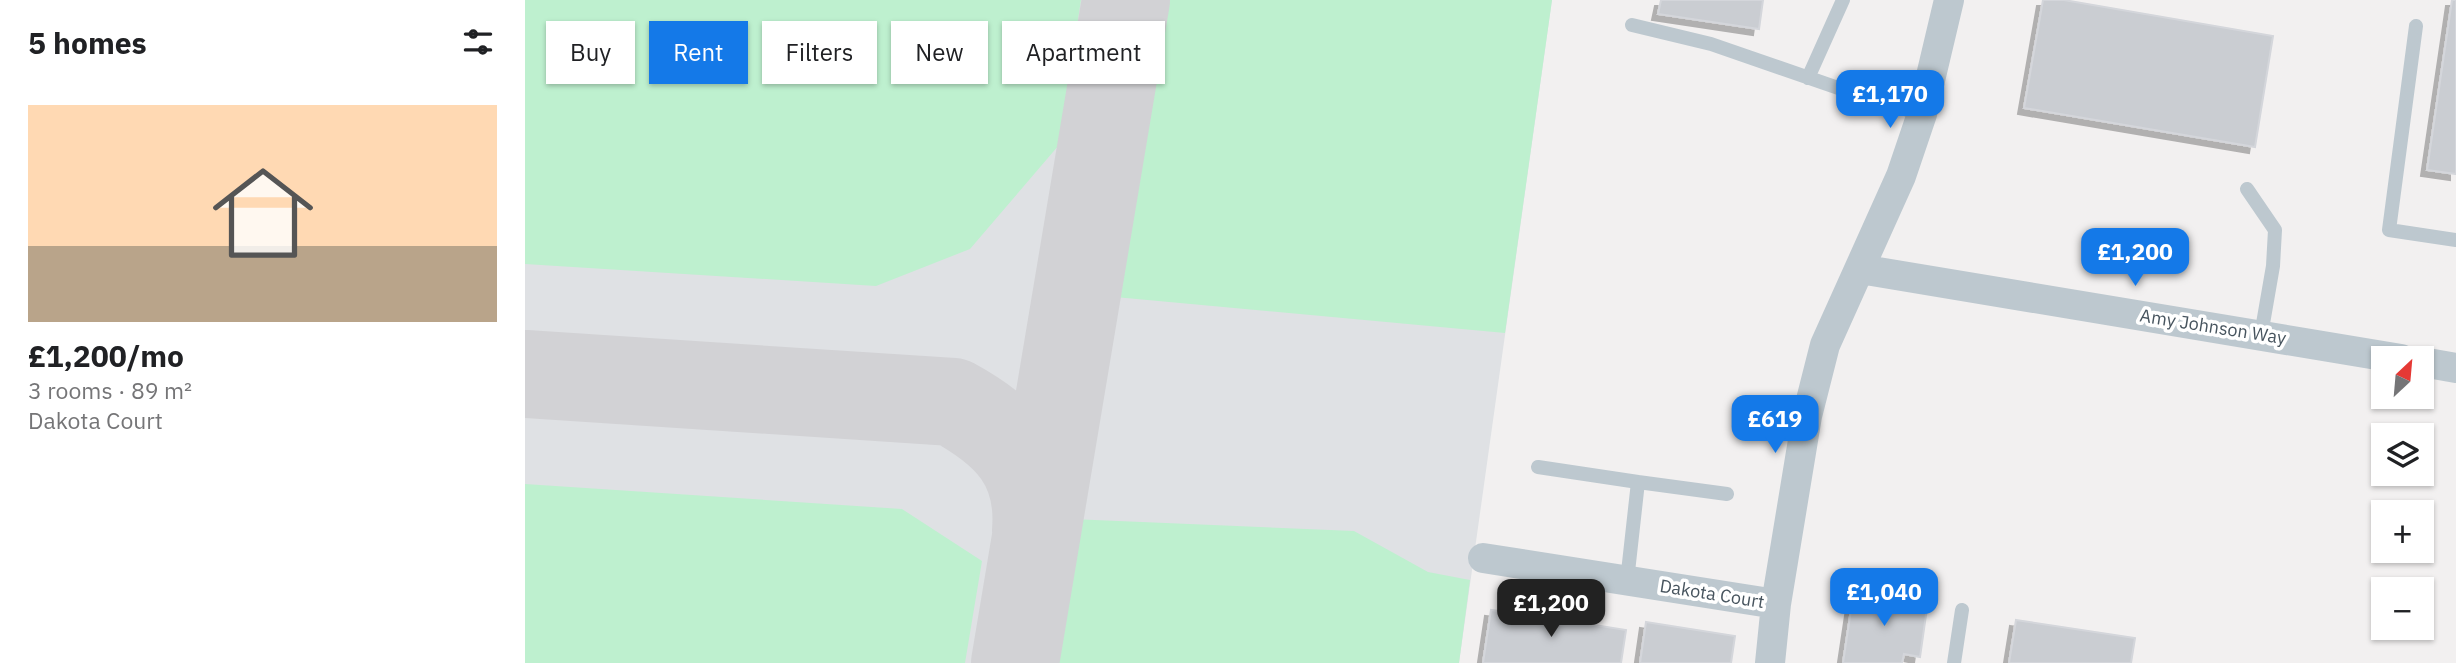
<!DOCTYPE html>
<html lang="en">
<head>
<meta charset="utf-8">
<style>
	:root { --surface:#fff; --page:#f2f2f2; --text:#202124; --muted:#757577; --line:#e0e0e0; --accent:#1479e8 }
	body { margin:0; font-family:"IBM Plex Sans",sans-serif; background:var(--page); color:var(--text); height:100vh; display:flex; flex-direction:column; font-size:26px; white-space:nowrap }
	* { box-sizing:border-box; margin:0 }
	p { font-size:23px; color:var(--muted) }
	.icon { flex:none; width:38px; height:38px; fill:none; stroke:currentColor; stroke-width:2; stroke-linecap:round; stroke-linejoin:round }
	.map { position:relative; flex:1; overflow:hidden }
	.details { display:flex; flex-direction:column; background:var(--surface); width:525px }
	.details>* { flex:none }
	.hud { position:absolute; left:21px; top:21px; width:665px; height:63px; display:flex; gap:14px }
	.needle { width:46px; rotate:26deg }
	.buttons { position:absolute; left:1846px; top:346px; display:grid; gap:14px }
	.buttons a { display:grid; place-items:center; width:63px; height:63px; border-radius:0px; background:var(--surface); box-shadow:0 2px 5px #0004; font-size:35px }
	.price { position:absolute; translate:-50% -60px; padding:0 16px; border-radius:14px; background:var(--accent); color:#fff; font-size:23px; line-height:46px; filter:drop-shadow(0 2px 4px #0008) }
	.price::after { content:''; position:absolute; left:50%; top:42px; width:21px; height:16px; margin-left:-10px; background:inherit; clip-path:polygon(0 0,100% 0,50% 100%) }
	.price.active { background:#222; color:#fff }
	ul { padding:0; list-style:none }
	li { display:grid; align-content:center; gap:14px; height:371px; padding:0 28px }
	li+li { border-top:2px solid var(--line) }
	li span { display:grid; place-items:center; height:217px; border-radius:0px; color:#555 }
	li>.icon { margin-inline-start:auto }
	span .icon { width:126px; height:126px; fill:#fffc; stroke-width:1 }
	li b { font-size:30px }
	h2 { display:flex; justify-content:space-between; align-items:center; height:84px; padding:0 28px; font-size:30px }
	.pill { padding:0 24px; border-radius:0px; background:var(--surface); box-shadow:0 2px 5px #0004; font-size:24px; line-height:63px }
	.pill.active { background:var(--accent); color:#fff }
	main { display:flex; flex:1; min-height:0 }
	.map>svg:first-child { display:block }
	.airport { fill:#dfe1e4 }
	.green { fill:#bef0cf }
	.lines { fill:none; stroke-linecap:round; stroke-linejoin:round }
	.taxiway { stroke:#d2d2d5; stroke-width:88 }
	.building { fill:#cacdd2; stroke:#d4d6db; stroke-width:2; filter:url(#shadow) }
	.lane { stroke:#bdc8cf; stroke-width:14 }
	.street { stroke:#bdc8cf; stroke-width:30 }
	.labels { text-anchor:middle; stroke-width:7; stroke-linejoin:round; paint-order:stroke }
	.street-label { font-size:18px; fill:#47545e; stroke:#fff }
</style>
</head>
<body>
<main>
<section class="details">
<h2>5 homes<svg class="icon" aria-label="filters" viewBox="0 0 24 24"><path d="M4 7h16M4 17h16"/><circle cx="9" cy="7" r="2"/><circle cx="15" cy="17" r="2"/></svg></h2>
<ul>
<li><span style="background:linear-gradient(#ffd9b3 65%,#b9a48a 0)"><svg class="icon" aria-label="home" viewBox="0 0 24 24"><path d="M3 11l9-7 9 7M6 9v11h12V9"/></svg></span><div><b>£1,200/mo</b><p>3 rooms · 89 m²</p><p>Dakota Court</p></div></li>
</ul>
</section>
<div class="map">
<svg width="1931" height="663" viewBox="0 0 1931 663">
	<defs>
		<filter id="shadow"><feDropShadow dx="-6" dy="6" stdDeviation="0" flood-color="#0004"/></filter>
	</defs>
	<rect width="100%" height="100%" fill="#f2f0f0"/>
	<path class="airport" d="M0 0H1027L934 663H0Z"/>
	<path class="green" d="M0 0H556L534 145 445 249 351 286 0 264Z
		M639 0H1027L980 333 590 297Z
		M0 484 377 509 457 561 440 663H0Z
		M546 519 829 531 903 572 945 580 934 663H523Z"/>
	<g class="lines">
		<path class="taxiway" d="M0 374 428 402C483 432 516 466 511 531
			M490 663 601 0"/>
	</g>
	<path class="building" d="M1136 0H1238L1234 29 1133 14Z
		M1518 0H1539L1748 36 1730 147 1499 108Z
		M1927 0H1931V174L1902 170Z
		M1329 590 1403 601 1395 657 1379 654 1377 663H1318Z
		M1004 606 1064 616 1063 624 1101 630 1096 663H958L966 610 1002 615Z
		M1491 620 1610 638 1606 663H1484Z
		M1121 622 1210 636 1206 663H1115Z"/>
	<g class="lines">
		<path class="lane" d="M1107 25 1186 44 1345 99 1397 114
			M1891 26 1864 230 1931 240
			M1283 78 1318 0
			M1722 189 1750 230 1748 266 1736 335
			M1013 467 1113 482 1102 581
			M1113 482 1202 494
			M1429 663 1437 610"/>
		<path class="street" d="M1335 269 1876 359
			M1897 362 1931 368
			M958 558 1251 604
			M1245 663 1251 604 1282 416 1300 345 1376 176 1397 114 1424 0"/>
	</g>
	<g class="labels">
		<g class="street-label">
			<text transform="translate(1688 327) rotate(9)" y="6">Amy Johnson Way</text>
			<text transform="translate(1187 594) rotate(9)" y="6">Dakota Court</text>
		</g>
	</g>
</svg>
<div class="buttons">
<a><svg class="needle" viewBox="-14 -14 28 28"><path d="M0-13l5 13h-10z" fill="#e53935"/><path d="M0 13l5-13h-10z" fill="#757577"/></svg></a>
<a><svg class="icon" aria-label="layers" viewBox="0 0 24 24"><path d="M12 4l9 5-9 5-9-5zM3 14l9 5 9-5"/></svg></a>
<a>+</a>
<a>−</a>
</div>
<b class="price" style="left:1365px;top:130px">£1,170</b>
<b class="price" style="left:1610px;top:288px">£1,200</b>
<b class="price" style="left:1250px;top:455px">£619</b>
<b class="price" style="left:1359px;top:628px">£1,040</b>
<b class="price active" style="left:1026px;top:639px">£1,200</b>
<div class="hud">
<a class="pill">Buy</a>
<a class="pill active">Rent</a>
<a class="pill">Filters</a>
<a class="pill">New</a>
<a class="pill">Apartment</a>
</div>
</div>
</main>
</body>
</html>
